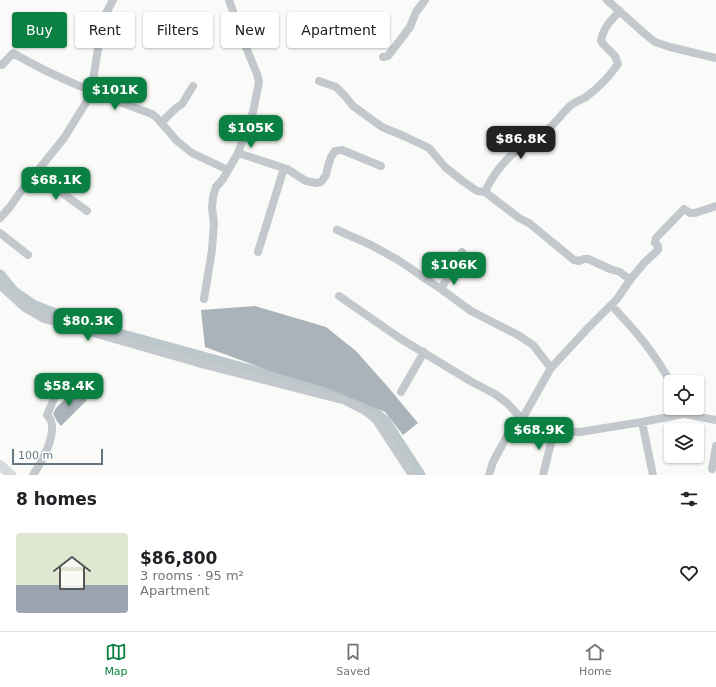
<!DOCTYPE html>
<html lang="en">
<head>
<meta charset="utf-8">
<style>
	:root { --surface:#fff; --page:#f6f6f6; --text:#202124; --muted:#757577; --line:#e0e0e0; --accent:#0b8043 }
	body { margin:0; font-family:"DejaVu Sans",sans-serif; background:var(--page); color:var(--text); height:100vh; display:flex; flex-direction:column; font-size:15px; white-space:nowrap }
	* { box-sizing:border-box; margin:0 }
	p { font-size:13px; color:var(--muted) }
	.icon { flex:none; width:22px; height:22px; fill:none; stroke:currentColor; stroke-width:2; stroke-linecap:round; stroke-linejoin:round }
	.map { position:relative; height:475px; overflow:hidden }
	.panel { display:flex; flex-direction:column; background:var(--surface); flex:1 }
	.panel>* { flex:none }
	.guide { position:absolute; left:12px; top:12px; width:400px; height:36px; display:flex; gap:8px }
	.tools { position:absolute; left:664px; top:375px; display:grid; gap:8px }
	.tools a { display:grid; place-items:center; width:40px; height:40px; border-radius:4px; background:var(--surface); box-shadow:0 1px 3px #0004; font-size:20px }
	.scale { position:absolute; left:12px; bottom:10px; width:91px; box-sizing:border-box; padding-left:4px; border:2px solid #657683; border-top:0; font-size:11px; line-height:14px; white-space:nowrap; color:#657683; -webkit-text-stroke:3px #fff; paint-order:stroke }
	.price { position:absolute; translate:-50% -34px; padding:0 9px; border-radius:8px; background:var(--accent); color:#fff; font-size:13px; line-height:26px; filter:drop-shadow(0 1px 2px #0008) }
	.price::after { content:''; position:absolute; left:50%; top:24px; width:12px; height:9px; margin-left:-6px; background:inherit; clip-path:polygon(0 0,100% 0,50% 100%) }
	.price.active { background:#222; color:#fff }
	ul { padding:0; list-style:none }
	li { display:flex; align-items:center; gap:12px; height:100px; padding:0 16px }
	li+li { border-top:1px solid var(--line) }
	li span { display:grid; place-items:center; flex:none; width:112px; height:80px; border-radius:4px; color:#555 }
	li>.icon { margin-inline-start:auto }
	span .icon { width:48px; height:48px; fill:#fffc; stroke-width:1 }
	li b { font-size:17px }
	h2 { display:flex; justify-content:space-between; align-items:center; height:48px; padding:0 16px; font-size:17px }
	.chip { padding:0 14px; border-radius:4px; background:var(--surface); box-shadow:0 1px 3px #0004; font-size:14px; line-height:36px }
	.chip.active { background:var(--accent); color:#fff }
	.tabs { display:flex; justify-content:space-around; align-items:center; height:56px; border-top:1px solid var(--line); background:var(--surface); font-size:11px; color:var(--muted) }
	.tabs a { display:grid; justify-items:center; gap:2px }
	.tabs .active { color:var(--accent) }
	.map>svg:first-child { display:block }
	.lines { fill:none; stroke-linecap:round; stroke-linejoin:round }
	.river { stroke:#bbc7cb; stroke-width:11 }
	.building { fill:#aab3b9 }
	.minor { stroke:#c3c8cc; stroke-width:8 }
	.major { stroke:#d6dbdf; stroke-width:10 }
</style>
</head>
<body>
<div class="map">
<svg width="716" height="475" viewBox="0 0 716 475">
	<rect width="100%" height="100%" fill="#fafaf8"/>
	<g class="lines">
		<path class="river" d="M0 275 14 292 33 305 76 322 308 386 347 397 367 407 385 421 420 475"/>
	</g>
	<path class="building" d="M255 306 326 327 356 351 388 387 418 423 403 435 385 412 327 388 270 371 205 347 201 310Z
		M76 388 87 400 61 426 57 421 53 414 56 408Z"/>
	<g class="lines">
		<path class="minor" d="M607 0 645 34 655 42 670 47 716 58
			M620 11C611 20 603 28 601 41L604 45 615 56 618 64C609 77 598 88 586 97 581 100 574 102 570 106 562 113 556 123 547 130 538 137 528 142 519 149 505 159 492 176 485 192L519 218 529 223 574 260 579 261 584 259H588L610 269 620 272 630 280
			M383 57 388 56 410 27 416 12 425 0
			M0 64 2 65 13 53C57 79 105 97 152 114L157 118 177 141 192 153 228 170
			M319 81 336 87 345 96 353 106 382 127 406 137 429 148 445 167 464 182 477 191 485 192
			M161 123 176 108 182 104 193 86
			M238 153 287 169 306 181 316 183 321 182 326 175 328 166 331 157 335 151 342 150 381 166
			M33 177 57 189 87 211
			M0 218 10 207 19 194 64 138 87 101 92 92V86L98 49 105 15 113 0
			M337 230 371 245 398 260 410 268 427 280 441 289 471 311 518 335 533 345 551 368
			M0 233 28 255
			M258 252 284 168
			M0 285 5 290 25 308 44 319 69 326 198 363 343 400 365 411 376 420 412 475
			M441 289 462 252
			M339 296 401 339 472 382 495 394 507 403 522 419 554 431 580 432 642 422 684 414 716 420
			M204 299 212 250 214 223 212 208 213 197 216 187 223 179 238 153 253 112 259 82 257 74 243 40 229 0
			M611 305C634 329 656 354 671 384
			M401 392 424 352
			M522 419 551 368 588 328 617 299 630 280 644 263 658 250V246L655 243 656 238 684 209 690 213H695L716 206
			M642 422 653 475
			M712 469 716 446
			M33 475C42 462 56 436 51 421 51 420 48 416 47 415L62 380
			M489 475 493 462 518 416
			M543 475 554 431"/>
		<path class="major" d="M0 465 11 475"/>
	</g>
</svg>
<div class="tools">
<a><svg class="icon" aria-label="locate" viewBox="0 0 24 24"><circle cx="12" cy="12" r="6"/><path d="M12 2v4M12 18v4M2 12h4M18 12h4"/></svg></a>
<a><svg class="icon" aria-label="layers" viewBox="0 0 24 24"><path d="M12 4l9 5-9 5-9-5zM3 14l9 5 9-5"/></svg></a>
</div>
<div class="scale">100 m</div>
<b class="price" style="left:115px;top:111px">$101K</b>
<b class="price" style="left:251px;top:149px">$105K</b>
<b class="price active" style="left:521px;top:160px">$86.8K</b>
<b class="price" style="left:56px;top:201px">$68.1K</b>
<b class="price" style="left:454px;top:286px">$106K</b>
<b class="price" style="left:88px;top:342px">$80.3K</b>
<b class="price" style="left:69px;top:407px">$58.4K</b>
<b class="price" style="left:539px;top:451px">$68.9K</b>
<div class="guide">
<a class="chip active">Buy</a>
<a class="chip">Rent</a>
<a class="chip">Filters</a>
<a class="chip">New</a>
<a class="chip">Apartment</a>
</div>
</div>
<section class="panel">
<h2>8 homes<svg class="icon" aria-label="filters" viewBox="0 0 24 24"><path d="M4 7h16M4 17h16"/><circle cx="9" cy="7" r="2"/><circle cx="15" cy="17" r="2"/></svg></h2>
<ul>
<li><span style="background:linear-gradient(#dfe7d0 65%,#9aa5b1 0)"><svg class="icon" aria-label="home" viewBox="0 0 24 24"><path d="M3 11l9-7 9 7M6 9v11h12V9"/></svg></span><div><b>$86,800</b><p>3 rooms · 95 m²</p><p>Apartment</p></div><svg class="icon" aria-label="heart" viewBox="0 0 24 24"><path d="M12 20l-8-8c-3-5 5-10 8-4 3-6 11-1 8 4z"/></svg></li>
</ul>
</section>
<nav class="tabs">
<a class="active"><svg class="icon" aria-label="map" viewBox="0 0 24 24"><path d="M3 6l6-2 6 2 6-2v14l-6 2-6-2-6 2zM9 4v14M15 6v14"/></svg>Map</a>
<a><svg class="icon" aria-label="saved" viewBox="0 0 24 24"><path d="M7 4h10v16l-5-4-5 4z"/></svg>Saved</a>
<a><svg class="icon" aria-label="home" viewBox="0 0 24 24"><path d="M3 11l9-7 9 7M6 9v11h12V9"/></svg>Home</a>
</nav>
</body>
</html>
